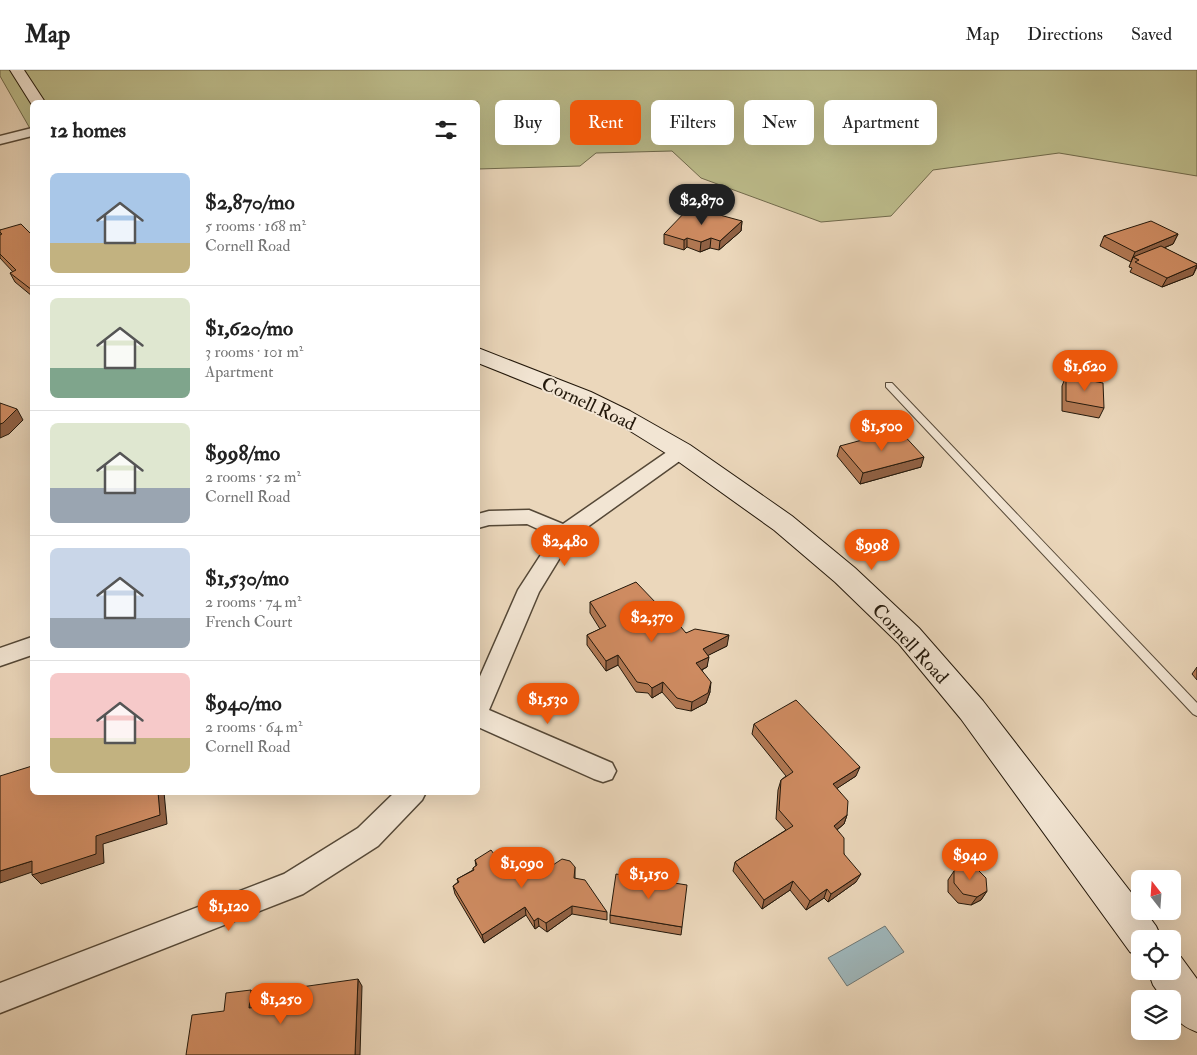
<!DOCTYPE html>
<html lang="en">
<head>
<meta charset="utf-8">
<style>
	:root { --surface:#fff; --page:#f2f2f2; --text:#222; --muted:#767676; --line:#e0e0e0; --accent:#ea580c }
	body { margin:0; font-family:"IM FELL Double Pica",serif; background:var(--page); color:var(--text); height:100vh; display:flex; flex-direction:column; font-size:19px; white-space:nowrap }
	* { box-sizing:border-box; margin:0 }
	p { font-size:16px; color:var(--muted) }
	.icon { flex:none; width:28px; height:28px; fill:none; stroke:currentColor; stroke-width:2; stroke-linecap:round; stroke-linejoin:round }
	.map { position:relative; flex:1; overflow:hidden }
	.drawer { position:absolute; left:30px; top:30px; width:450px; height:695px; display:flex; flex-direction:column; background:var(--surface); border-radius:8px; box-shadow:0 5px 20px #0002 }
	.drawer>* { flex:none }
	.guide { position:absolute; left:495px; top:30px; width:475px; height:45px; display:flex; gap:10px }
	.needle { width:32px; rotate:343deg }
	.tools { position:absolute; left:1131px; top:800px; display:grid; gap:10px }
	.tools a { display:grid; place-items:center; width:50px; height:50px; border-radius:8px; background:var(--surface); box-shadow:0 5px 20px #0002; font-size:25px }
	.price { position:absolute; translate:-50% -42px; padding:0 11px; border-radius:18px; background:var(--accent); color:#fff; font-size:16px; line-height:32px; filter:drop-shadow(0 1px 2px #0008) }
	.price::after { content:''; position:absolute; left:50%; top:30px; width:15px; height:11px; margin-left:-8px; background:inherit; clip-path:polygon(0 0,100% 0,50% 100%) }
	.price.current { background:#222; color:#fff }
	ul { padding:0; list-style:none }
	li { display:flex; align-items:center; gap:15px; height:125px; padding:0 20px }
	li+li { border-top:1px solid var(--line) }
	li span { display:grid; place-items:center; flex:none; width:140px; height:100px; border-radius:8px; color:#555 }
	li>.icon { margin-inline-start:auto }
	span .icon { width:60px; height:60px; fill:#fffc; stroke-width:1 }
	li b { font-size:21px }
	h2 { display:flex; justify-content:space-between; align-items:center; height:60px; padding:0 20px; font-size:21px }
	.pill { padding:0 18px; border-radius:8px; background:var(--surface); box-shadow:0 5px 20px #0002; font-size:18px; line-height:45px }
	.pill.current { background:var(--accent); color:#fff }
	header { display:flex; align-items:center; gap:30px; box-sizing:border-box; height:70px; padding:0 25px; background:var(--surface); border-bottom:1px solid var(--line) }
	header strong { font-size:24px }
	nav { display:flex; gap:28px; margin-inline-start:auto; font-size:18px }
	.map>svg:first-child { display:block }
	.green { fill:#bdbd8c; stroke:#706a4c }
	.water { fill:#9eb7bc; stroke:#6d7775 }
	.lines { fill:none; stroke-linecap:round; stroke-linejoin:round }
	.service-casing { stroke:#554837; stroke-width:2 }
	.minor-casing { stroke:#554837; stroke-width:3 }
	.secondary-casing { stroke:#23180b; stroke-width:2 }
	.service { fill:#f2e5d3; fill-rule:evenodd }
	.minor { fill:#f2e5d3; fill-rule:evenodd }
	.secondary { fill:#f2e5d3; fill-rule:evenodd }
	.wall { fill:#b17853; stroke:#23180b }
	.shaded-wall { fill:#906144; stroke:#23180b }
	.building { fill:#ce8b61; stroke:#23180b }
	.labels { text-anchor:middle; stroke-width:4; stroke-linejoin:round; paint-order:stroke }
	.street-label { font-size:19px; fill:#23180b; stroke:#f2e5d3 }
</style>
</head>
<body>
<header>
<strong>Map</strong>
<nav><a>Map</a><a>Directions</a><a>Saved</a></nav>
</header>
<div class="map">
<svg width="1197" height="985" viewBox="0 0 1197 985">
	<rect width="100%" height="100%" fill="#ebd7bb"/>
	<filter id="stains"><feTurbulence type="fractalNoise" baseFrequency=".004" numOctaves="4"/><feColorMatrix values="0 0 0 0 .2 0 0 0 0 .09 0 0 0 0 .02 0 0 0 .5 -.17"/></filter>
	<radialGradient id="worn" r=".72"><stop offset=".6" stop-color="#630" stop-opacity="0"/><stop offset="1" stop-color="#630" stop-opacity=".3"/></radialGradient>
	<path class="green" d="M0 0H1197V106L1059 83 933 100 891 146 821 152 701 108 672 81 596 83 580 96 478 99V32H32V62L0 6Z"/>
	<path class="water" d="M885 856 904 882 847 916 828 888Z"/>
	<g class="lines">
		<defs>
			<path id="service" d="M886 313H892L1197 633V646L1193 644 886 317Z"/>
			<path id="minor" d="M32 58V66L0 74V66Z
				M681 375 688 377 690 381 688 385 572 468 539 522 489 640 612 693 616 701 612 709 603 712 594 709 478 657V611L518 520 553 466 527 454 489 455 478 458V444L489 441 529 440 563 454 674 377Z
				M32 567V585L0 596V578Z
				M395 722H426L422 730 378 776 303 824 0 943V913L284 804 358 758Z"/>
			<path id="secondary" d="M10 0H24L45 32H32V35Z
				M478 278 591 322 630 341 690 375 792 446 855 498 919 558 983 631 1140 834V841H1145L1156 856 1162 869H1140V887L1130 882 961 649 899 574 835 512 774 460 672 387 614 351 575 332 478 293Z
				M1172 884 1181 887 1197 909V962C1179 955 1172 948 1172 929H1163L1153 915 1148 901H1172Z"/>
		</defs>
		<use href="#service" class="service-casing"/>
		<use href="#minor" class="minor-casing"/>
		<use href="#secondary" class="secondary-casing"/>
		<use href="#service" class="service"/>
		<use href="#minor" class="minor"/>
		<use href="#secondary" class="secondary"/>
	</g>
	<path class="wall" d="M742 151 741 161 719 180 710 178 700 182 687 177 684 180 664 174V164Z
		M0 160 32 165V226L15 212 10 203 13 202 0 188Z
		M1178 164 1173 174 1164 178 1197 194V197L1193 205 1162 217 1130 202 1132 198 1129 197 1131 192 1100 176 1104 166Z
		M1066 306 1104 338 1099 348 1062 341V316Z
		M840 376 921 397 860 414 837 386Z
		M590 532 727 576 708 585 707 597 702 600 710 622 706 633 691 641 676 638 662 622 652 628 648 623 636 622 618 595 606 601 587 575V565L600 559 590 543Z
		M1197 597V610L1192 604Z
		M754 654 856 706 837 718 847 745 844 754 837 760 844 784 856 812 828 832 824 828 806 840 790 820 762 839 733 801 735 792 786 760 776 749 778 720 781 710 786 706 752 664Z
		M494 784 505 791 515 790 547 799 575 797V809L607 842V850L572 844 547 862 539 856 535 859 526 845 484 873 455 824 453 816 458 812 457 809 473 800V798L476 796 475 790Z
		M954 801 987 821 981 830 971 835 958 833 948 822V810Z
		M610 845 682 857 681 865 610 853Z"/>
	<path class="shaded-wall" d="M742 151 741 161 719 180 720 171Z
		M1178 164 1173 174 1137 189 1133 187 1131 192 1135 182Z
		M687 168V177L684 180V170Z
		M711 168 710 178 700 182 701 172Z
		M1197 195 1193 205 1162 217 1167 208Z
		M17 339 23 350 9 364 0 368V354Z
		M924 387 921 397 860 414 863 403Z
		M729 565 727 576 701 589 703 579Z
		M618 585V595L606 601V591Z
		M709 587 707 597 695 603 696 593Z
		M663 612 662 622 652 628V618Z
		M711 612 710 622 706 633 691 641 692 632Z
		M860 697 856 706 830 723 833 714Z
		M158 722H164L167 754 103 774 104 793 41 814 32 805 96 766Z
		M847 745 844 754 830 765 834 756Z
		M32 791 41 799 0 813V801Z
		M861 804 856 812 828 832 831 824Z
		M793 811 790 820 762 839 764 830Z
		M827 819 824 828 806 840 810 831Z
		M987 821 981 830 971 835 977 827Z
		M572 836V844L547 862 546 853Z
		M525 837 526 845 484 873 482 865Z
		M538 848 539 856 535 859 534 851Z
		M358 909 362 916 360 985H355Z
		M251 920 257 927 255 946 249 938Z"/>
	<path class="building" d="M690 137 742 151 720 171 711 168 701 172 687 168 684 170 664 164Z
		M1151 151 1178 164 1135 182 1104 166Z
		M21 154 32 165V220L10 203 16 200 0 184V165L2 164 0 162V160Z
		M1161 176 1197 194V195L1167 208 1135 192 1139 190 1133 187Z
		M1066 306 1103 313 1104 338 1066 331Z
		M0 333 17 339 3 353 0 354Z
		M899 360 924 387 863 403 840 376Z
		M636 512 657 534 660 532 686 563 695 559 729 565 703 579 709 587 696 593 711 612 708 623 692 632 677 628 663 612 652 618 648 614 637 612 618 585 606 591 587 565 606 556 590 532Z
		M796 630 860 697 833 714 848 731 847 745 834 756 844 768V784L861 804 831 824 827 819 810 831 793 811 764 830 735 792 793 756 779 740 781 710 793 702 754 654Z
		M32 696V722H158L160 745 96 766V784L32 805V791L0 801V706Z
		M533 778 547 799 562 789 570 791 575 797 574 808 585 810 607 842 572 836 546 853 538 848 534 851 525 837 482 865 453 816 459 812 457 809 474 800 473 798 477 795 475 790 491 780 494 784 499 781 505 791 513 786 515 790Z
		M963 795 976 798 986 808 987 821 977 827 963 824 954 813V801Z
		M616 804 687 815 682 857 610 845Z
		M358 909 355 985H186L192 945 224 941 226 923 251 920 249 938 293 933 294 918Z"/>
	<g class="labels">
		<g class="street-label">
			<text transform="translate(589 333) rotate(25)" y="7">Cornell Road</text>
			<text transform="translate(911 573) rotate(47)" y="7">Cornell Road</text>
		</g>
	</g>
	<rect width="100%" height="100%" filter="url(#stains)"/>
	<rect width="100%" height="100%" fill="url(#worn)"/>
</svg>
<div class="tools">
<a><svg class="needle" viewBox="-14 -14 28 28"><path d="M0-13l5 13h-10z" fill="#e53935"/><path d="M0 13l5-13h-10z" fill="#767676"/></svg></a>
<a><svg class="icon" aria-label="locate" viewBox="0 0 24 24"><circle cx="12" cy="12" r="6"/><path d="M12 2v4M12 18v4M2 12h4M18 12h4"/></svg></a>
<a><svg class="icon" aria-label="layers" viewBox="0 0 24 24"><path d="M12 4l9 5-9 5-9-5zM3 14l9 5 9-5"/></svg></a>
</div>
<b class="price current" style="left:702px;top:156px">$2,870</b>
<b class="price" style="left:1085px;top:322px">$1,620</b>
<b class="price" style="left:882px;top:382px">$1,500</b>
<b class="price" style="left:565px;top:497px">$2,480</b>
<b class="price" style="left:872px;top:501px">$998</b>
<b class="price" style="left:652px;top:573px">$2,370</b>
<b class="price" style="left:548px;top:655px">$1,530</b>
<b class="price" style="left:970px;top:811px">$940</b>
<b class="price" style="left:522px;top:819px">$1,090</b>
<b class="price" style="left:649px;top:830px">$1,150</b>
<b class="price" style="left:229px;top:862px">$1,120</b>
<b class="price" style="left:281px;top:955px">$1,250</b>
<div class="guide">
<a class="pill">Buy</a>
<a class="pill current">Rent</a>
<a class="pill">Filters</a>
<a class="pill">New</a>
<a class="pill">Apartment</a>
</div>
<section class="drawer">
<h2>12 homes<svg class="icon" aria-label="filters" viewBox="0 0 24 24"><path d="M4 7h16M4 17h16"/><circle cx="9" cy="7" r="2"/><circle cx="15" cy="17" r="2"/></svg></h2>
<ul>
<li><span style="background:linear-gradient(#a9c7e8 70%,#c2b280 0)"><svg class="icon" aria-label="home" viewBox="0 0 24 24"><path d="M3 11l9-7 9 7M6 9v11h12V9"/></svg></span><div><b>$2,870/mo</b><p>5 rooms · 168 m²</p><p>Cornell Road</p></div></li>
<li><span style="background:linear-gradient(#dfe7d0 70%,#7fa58c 0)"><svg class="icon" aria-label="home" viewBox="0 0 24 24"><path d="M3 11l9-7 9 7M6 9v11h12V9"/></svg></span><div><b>$1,620/mo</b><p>3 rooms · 101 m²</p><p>Apartment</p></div></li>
<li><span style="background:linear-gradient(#dfe7d0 65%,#9aa5b1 0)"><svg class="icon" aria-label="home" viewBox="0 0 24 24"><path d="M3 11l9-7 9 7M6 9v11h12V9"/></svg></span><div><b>$998/mo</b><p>2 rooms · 52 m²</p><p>Cornell Road</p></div></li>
<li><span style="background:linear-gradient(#c9d6e8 70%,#9aa5b1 0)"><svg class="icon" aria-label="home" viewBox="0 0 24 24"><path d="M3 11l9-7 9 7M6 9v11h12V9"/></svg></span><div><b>$1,530/mo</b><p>2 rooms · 74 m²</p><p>French Court</p></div></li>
<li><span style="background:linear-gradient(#f6c9c9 65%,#c2b280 0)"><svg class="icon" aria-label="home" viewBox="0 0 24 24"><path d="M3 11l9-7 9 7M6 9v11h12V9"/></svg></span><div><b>$940/mo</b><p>2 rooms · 64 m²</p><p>Cornell Road</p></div></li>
</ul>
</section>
</div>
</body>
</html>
